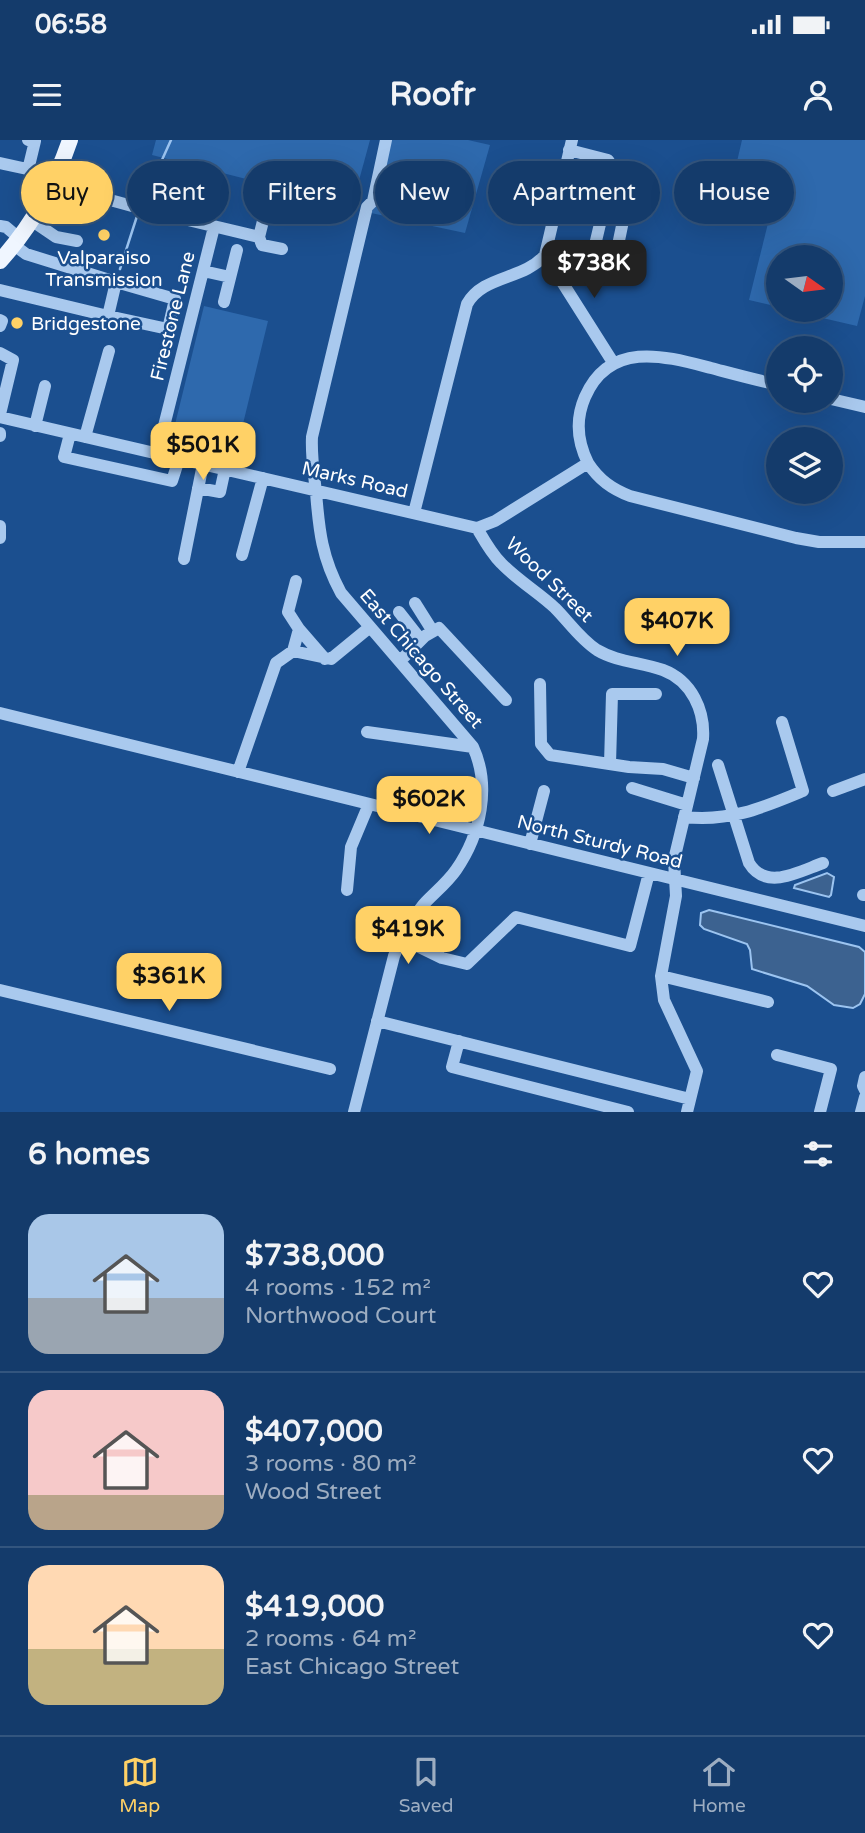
<!DOCTYPE html>
<html lang="en">
<head>
<meta charset="utf-8">
<style>
	:root { --surface:#143b6b; --page:#1d4271; --text:#f1f3f6; --muted:#9dadc1; --line:#33557e; --accent:#ffd166 }
	body { margin:0; font-family:"Varela Round",sans-serif; background:var(--page); color:var(--text); height:100vh; display:flex; flex-direction:column; font-size:26px; white-space:nowrap }
	* { box-sizing:border-box; margin:0 }
	p { font-size:23px; color:var(--muted) }
	.icon { flex:none; width:38px; height:38px; fill:none; stroke:currentColor; stroke-width:2; stroke-linecap:round; stroke-linejoin:round }
	.map { position:relative; height:972px; overflow:hidden }
	.panel { display:flex; flex-direction:column; background:var(--surface); flex:1 }
	.panel>* { flex:none }
	.guide { position:absolute; left:21px; top:21px; width:824px; height:63px; display:flex; gap:14px }
	.needle { width:46px; rotate:104deg }
	.buttons { position:absolute; left:766px; top:105px; display:grid; gap:14px }
	.buttons a { display:grid; place-items:center; width:77px; height:77px; border-radius:50%; background:var(--surface); box-shadow:0 7px 28px #0002,0 0 0 2px var(--line); font-size:35px }
	.price { position:absolute; translate:-50% -60px; padding:0 16px; border-radius:14px; background:var(--accent); color:#111; font-size:23px; line-height:46px; filter:drop-shadow(0 2px 4px #0008) }
	.price::after { content:''; position:absolute; left:50%; top:42px; width:21px; height:16px; margin-left:-10px; background:inherit; clip-path:polygon(0 0,100% 0,50% 100%) }
	.price.selected { background:#222; color:#fff }
	ul { padding:0; list-style:none }
	li { display:flex; align-items:center; gap:21px; height:175px; padding:0 28px }
	li+li { border-top:2px solid var(--line) }
	li span { display:grid; place-items:center; flex:none; width:196px; height:140px; border-radius:21px; color:#555 }
	li>.icon { margin-inline-start:auto }
	span .icon { width:84px; height:84px; fill:#fffc; stroke-width:1 }
	li b { font-size:30px }
	h2 { display:flex; justify-content:space-between; align-items:center; height:84px; padding:0 28px; font-size:30px }
	.chip { padding:0 24px; border-radius:32px; background:var(--surface); box-shadow:0 7px 28px #0002,0 0 0 2px var(--line); font-size:24px; line-height:63px }
	.chip.selected { background:var(--accent); color:#111 }
	.status { display:flex; justify-content:space-between; align-items:center; height:49px; padding:0 35px; background:var(--surface); direction:ltr }
	.status svg { height:19px; fill:currentColor }
	header { display:flex; justify-content:space-between; align-items:center; height:91px; padding:0 28px; background:var(--surface); font-size:32px; font-weight:800 }
	.tabs { display:flex; justify-content:space-around; align-items:center; height:98px; border-top:2px solid var(--line); background:var(--surface); font-size:19px; color:var(--muted) }
	.tabs a { display:grid; justify-items:center; gap:4px }
	.tabs .selected { color:var(--accent) }
	.map>svg:first-child { display:block }
	.green { fill:#2e69ad }
	.water { fill:#3c6290; stroke:#9cc4f0; stroke-width:2 }
	.lines { fill:none; stroke-linecap:round; stroke-linejoin:round }
	.stream { stroke:#9cc4f0; stroke-width:2.5 }
	.minor { stroke:#a9c9ee; stroke-width:12 }
	.major { stroke:#f0f6ff; stroke-width:16 }
	.poi-dot { fill:#ffd166; stroke:#1b4f8f; stroke-width:2.5 }
	.labels { text-anchor:middle; stroke-width:5; stroke-linejoin:round; paint-order:stroke }
	.poi-label { font-size:19px; fill:#fff; stroke:#1b4f8f }
	.street-label { font-size:19px; fill:#fff; stroke:#1b4f8f }
</style>
</head>
<body>
<div class="status"><b>06:58</b><svg viewBox="0 0 49 12"><path d="M0 12V9h3v3zM5 12V6h3v6zM10 12V3h3v9zM15 12V0h3v12zM26 1h20v11H26zM47 4h2v5h-2z"/></svg></div>
<header><svg class="icon" aria-label="menu" viewBox="0 0 24 24"><path d="M4 6h16M4 12h16M4 18h16"/></svg>Roofr<svg class="icon" aria-label="person" viewBox="0 0 24 24"><circle cx="12" cy="8" r="4"/><path d="M4 21q1-7 8-7t8 7"/></svg></header>
<div class="map">
<svg width="865" height="972" viewBox="0 0 865 972">
	<rect width="100%" height="100%" fill="#1b4f8f"/>
	<path class="green" d="M156 0H370L352 66 152 15Z
		M391 0H468L490 5 465 93 371 73 376 64Z
		M742 0H865V156L857 186 788 170H831V117H779V167L749 160 775 55 732 43Z
		M204 166 268 181 233 325 169 309Z"/>
	<path class="water" d="M827 733 834 737 831 755 829 757 794 748 795 745Z
		M709 770 859 807 865 812V854L860 864 853 868 834 865 807 846 752 829 750 810 747 804 704 789 700 785 701 773Z"/>
	<g class="lines">
		<path class="stream" d="M120 129 138 73 171 0"/>
		<path class="minor" d="M569 10 608 20 629 52 617 110 595 105 613 29
			M0 23 41 32 81 52 132 66
			M28 30 35 1 28 0
			M167 40 195 48 188 80 259 97 267 65 292 70
			M31 80 56 97 77 101
			M0 86 6 87 19 98
			M259 97 262 105 282 109
			M545 115 614 224
			M203 131 230 137
			M0 150 108 176 116 142 26 114 14 105
			M224 162 237 110
			M108 176 168 189 175 159 116 142
			M0 180 2 181 0 186
			M0 213 13 220 0 274
			M831 259 865 267
			M0 277 477 388 495 381 588 323C577 301 575 280 585 257 610 200 665 216 711 228 734 234 756 240 779 245
			M35 286 45 246
			M0 293V296
			M70 294 64 317 172 341 179 319
			M85 297 109 211
			M157 314 214 87
			M588 323C599 340 612 349 630 356L796 398 819 402H865
			M198 348 220 352 225 329
			M414 373 467 164C483 135 524 140 545 115L572 0
			M0 386V398
			M477 388C484 400 491 413 501 423 517 440 538 452 555 468 569 482 580 499 597 510 617 522 641 522 663 530 692 541 705 571 703 599L674 720 676 756 661 836 664 860 697 931 687 972
			M242 415 263 338
			M184 419 203 324
			M415 463 432 490
			M399 472 421 500
			M299 489 325 519
			M293 511 299 489 288 472 296 441
			M400 521 425 496 439 488 506 560
			M540 544 541 604 550 615 629 627 663 629 694 638
			M0 573 865 786
			M367 592 473 607
			M610 624 612 554H656
			M718 625 749 723C766 751 798 732 823 723
			M238 632 276 523 293 511 331 519 370 487
			M632 648 687 665
			M833 651 865 639
			M684 677C730 682 762 668 803 651L782 582
			M431 680 440 652 444 649 469 655
			M530 704 544 651
			M347 750 351 707 369 664
			M863 755H865
			M401 798 442 818 467 824 516 777 630 806 649 733
			M661 836 768 862
			M0 850 330 929
			M377 881 690 959
			M459 901 452 927 628 972
			M777 915 831 929 820 972
			M865 937 863 946 865 950
			M354 972 394 816C401 798 410 781 423 765 434 753 447 743 456 730 481 694 491 646 473 607L341 453C322 418 319 391 316 352 314 334 311 316 312 297L367 67 373 61 386 0
			M861 972 865 957"/>
		<path class="major" d="M0 121C31 87 55 44 70 0"/>
	</g>
	<g class="poi-dot">
		<circle cx="104" cy="95" r="7"/>
		<circle cx="17" cy="183" r="7"/>
	</g>
	<g class="labels">
		<g class="poi-label">
			<text x="104" y="124">Valparaiso<tspan x="104" dy="22">Transmission</tspan></text>
			<text x="31" y="190" text-anchor="start">Bridgestone</text>
		</g>
		<g class="street-label">
			<text transform="translate(172 176) rotate(-76)" y="7">Firestone Lane</text>
			<text transform="translate(355 339) rotate(13)" y="7">Marks Road</text>
			<text transform="translate(550 439) rotate(44)" y="7">Wood Street</text>
			<text transform="translate(422 518) rotate(49)" y="7">East Chicago Street</text>
			<text transform="translate(600 701) rotate(14)" y="7">North Sturdy Road</text>
		</g>
	</g>
</svg>
<div class="buttons">
<a><svg class="needle" viewBox="-14 -14 28 28"><path d="M0-13l5 13h-10z" fill="#e53935"/><path d="M0 13l5-13h-10z" fill="#9dadc1"/></svg></a>
<a><svg class="icon" aria-label="locate" viewBox="0 0 24 24"><circle cx="12" cy="12" r="6"/><path d="M12 2v4M12 18v4M2 12h4M18 12h4"/></svg></a>
<a><svg class="icon" aria-label="layers" viewBox="0 0 24 24"><path d="M12 4l9 5-9 5-9-5zM3 14l9 5 9-5"/></svg></a>
</div>
<b class="price selected" style="left:594px;top:160px">$738K</b>
<b class="price" style="left:203px;top:342px">$501K</b>
<b class="price" style="left:677px;top:518px">$407K</b>
<b class="price" style="left:429px;top:696px">$602K</b>
<b class="price" style="left:408px;top:826px">$419K</b>
<b class="price" style="left:169px;top:873px">$361K</b>
<div class="guide">
<a class="chip selected">Buy</a>
<a class="chip">Rent</a>
<a class="chip">Filters</a>
<a class="chip">New</a>
<a class="chip">Apartment</a>
<a class="chip">House</a>
</div>
</div>
<section class="panel">
<h2>6 homes<svg class="icon" aria-label="filters" viewBox="0 0 24 24"><path d="M4 7h16M4 17h16"/><circle cx="9" cy="7" r="2"/><circle cx="15" cy="17" r="2"/></svg></h2>
<ul>
<li><span style="background:linear-gradient(#a9c7e8 60%,#9aa5b1 0)"><svg class="icon" aria-label="home" viewBox="0 0 24 24"><path d="M3 11l9-7 9 7M6 9v11h12V9"/></svg></span><div><b>$738,000</b><p>4 rooms · 152 m²</p><p>Northwood Court</p></div><svg class="icon" aria-label="heart" viewBox="0 0 24 24"><path d="M12 20l-8-8c-3-5 5-10 8-4 3-6 11-1 8 4z"/></svg></li>
<li><span style="background:linear-gradient(#f6c9c9 75%,#b9a48a 0)"><svg class="icon" aria-label="home" viewBox="0 0 24 24"><path d="M3 11l9-7 9 7M6 9v11h12V9"/></svg></span><div><b>$407,000</b><p>3 rooms · 80 m²</p><p>Wood Street</p></div><svg class="icon" aria-label="heart" viewBox="0 0 24 24"><path d="M12 20l-8-8c-3-5 5-10 8-4 3-6 11-1 8 4z"/></svg></li>
<li><span style="background:linear-gradient(#ffd9b3 60%,#c2b280 0)"><svg class="icon" aria-label="home" viewBox="0 0 24 24"><path d="M3 11l9-7 9 7M6 9v11h12V9"/></svg></span><div><b>$419,000</b><p>2 rooms · 64 m²</p><p>East Chicago Street</p></div><svg class="icon" aria-label="heart" viewBox="0 0 24 24"><path d="M12 20l-8-8c-3-5 5-10 8-4 3-6 11-1 8 4z"/></svg></li>
</ul>
</section>
<nav class="tabs">
<a class="selected"><svg class="icon" aria-label="map" viewBox="0 0 24 24"><path d="M3 6l6-2 6 2 6-2v14l-6 2-6-2-6 2zM9 4v14M15 6v14"/></svg>Map</a>
<a><svg class="icon" aria-label="saved" viewBox="0 0 24 24"><path d="M7 4h10v16l-5-4-5 4z"/></svg>Saved</a>
<a><svg class="icon" aria-label="home" viewBox="0 0 24 24"><path d="M3 11l9-7 9 7M6 9v11h12V9"/></svg>Home</a>
</nav>
</body>
</html>
